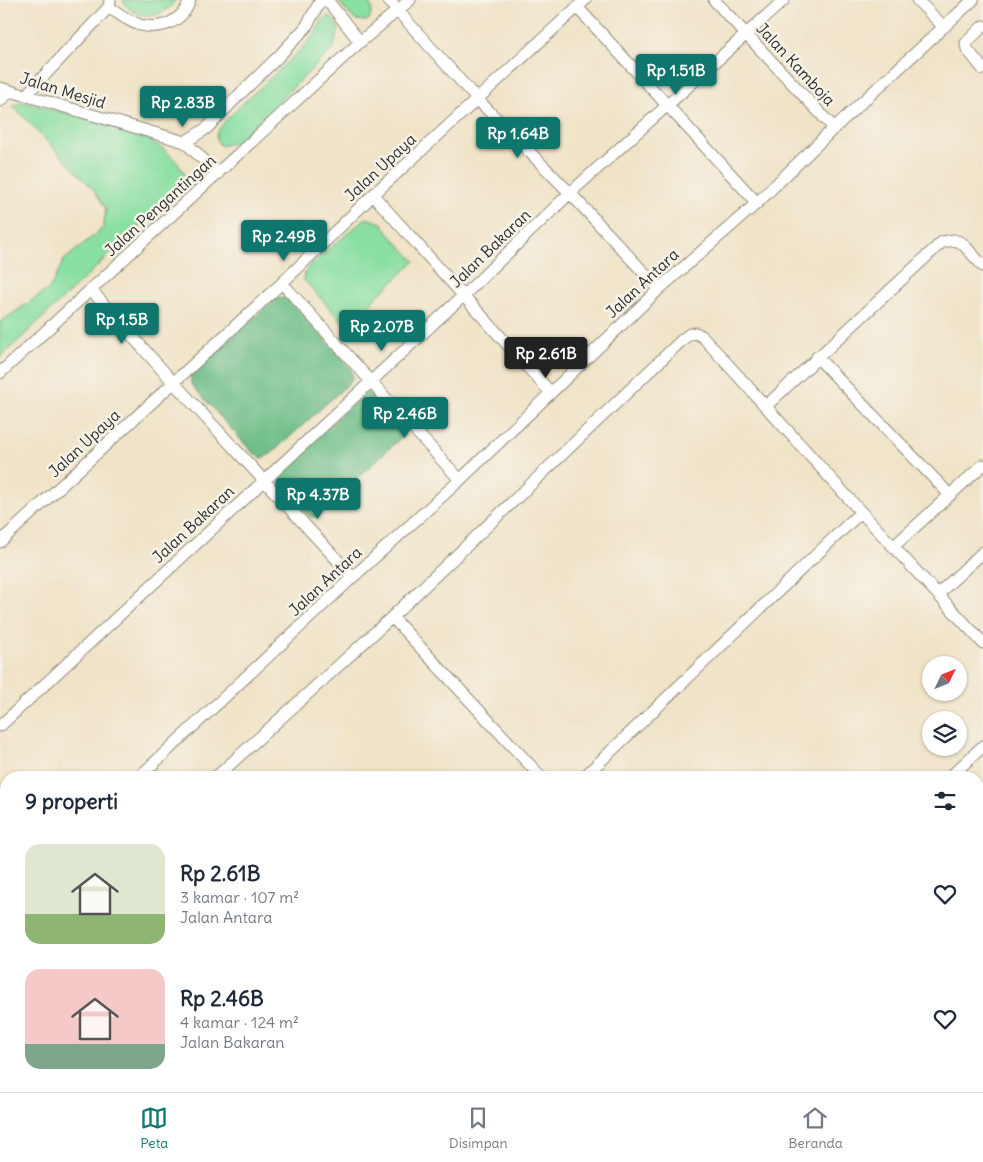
<!DOCTYPE html>
<html lang="id">
<head>
<meta charset="utf-8">
<style>
	:root { --surface:#fff; --page:#f2f2f3; --text:#1f2937; --muted:#747a83; --line:#e0e1e3; --accent:#0f766e }
	body { margin:0; font-family:Delius,sans-serif; background:var(--page); color:var(--text); height:100vh; display:flex; flex-direction:column; font-size:19px; white-space:nowrap }
	* { box-sizing:border-box; margin:0 }
	p { font-size:16px; color:var(--muted) }
	.icon { flex:none; width:28px; height:28px; fill:none; stroke:currentColor; stroke-width:2; stroke-linecap:round; stroke-linejoin:round }
	.map { position:relative; flex:1; overflow:hidden }
	.details { position:absolute; left:0px; top:771px; width:984px; height:321px; display:flex; flex-direction:column; background:var(--surface); border-radius:20px 20px 0 0; box-shadow:0 1px 4px #0004 }
	.details>* { flex:none }
	.needle { width:32px; rotate:47deg }
	.fabs { position:absolute; left:922px; top:656px; display:grid; gap:10px }
	.fabs a { display:grid; place-items:center; width:45px; height:45px; border-radius:50%; background:var(--surface); box-shadow:0 1px 4px #0004; font-size:25px }
	.price { position:absolute; translate:-50% -42px; padding:0 11px; border-radius:5px; background:var(--accent); color:#fff; font-size:16px; line-height:32px; filter:drop-shadow(0 1px 2px #0008) }
	.price::after { content:''; position:absolute; left:50%; top:30px; width:15px; height:11px; margin-left:-8px; background:inherit; clip-path:polygon(0 0,100% 0,50% 100%) }
	.price.selected { background:#222; color:#fff }
	ul { padding:0; list-style:none }
	li { display:flex; align-items:center; gap:15px; height:125px; padding:0 25px }
	li span { display:grid; place-items:center; flex:none; width:140px; height:100px; border-radius:15px; color:#555 }
	li>.icon { margin-inline-start:auto }
	span .icon { width:60px; height:60px; fill:#fffc; stroke-width:1 }
	li b { font-size:21px }
	h2 { display:flex; justify-content:space-between; align-items:center; height:60px; padding:0 25px; font-size:21px }
	.menu { display:flex; justify-content:space-around; align-items:center; height:70px; border-top:1px solid var(--line); background:var(--surface); font-size:14px; color:var(--muted) }
	.menu a { display:grid; justify-items:center; gap:2px }
	.menu .selected { color:var(--accent) }
	.map>svg:first-child { display:block }
	.green { fill:#89dfa2; stroke:#5a8566 }
	.forest { fill:#6ebe88; stroke:#4c745a }
	.lines { fill:none; stroke-linecap:round; stroke-linejoin:round }
	.minor-casing { stroke:#8e8779; stroke-width:13 }
	.minor { stroke:#fff; stroke-width:11 }
	.labels { text-anchor:middle; stroke-width:5; stroke-linejoin:round; paint-order:stroke }
	.street-label { font-size:16px; fill:#2b2b2b; stroke:#f7f3e8 }
</style>
</head>
<body>
<div class="map">
<svg width="983" height="1092" viewBox="0 0 983 1092">
	<rect width="100%" height="100%" fill="#f7f3e8"/>
	<filter id="ink" filterUnits="userSpaceOnUse"><feTurbulence type="fractalNoise" baseFrequency=".02" numOctaves="2"/><feDisplacementMap in="SourceGraphic" scale="10" xChannelSelector="R" yChannelSelector="G"/><feConvolveMatrix kernelMatrix="1 2 1 2 8 2 1 2 1" color-interpolation-filters="sRGB"/></filter>
	<filter id="wash" filterUnits="userSpaceOnUse"><feTurbulence type="fractalNoise" baseFrequency=".0096" numOctaves="4" result="noise"/><feDisplacementMap in="SourceGraphic" scale="20" xChannelSelector="R" yChannelSelector="G"/><feGaussianBlur stdDeviation="1.12" result="paint"/><feColorMatrix in="noise" values="0 0 0 0 0 0 0 0 0 0 0 0 0 0 0 0 0 1.4 0 .05"/><feComposite in="paint" operator="in"/></filter>
	<g filter="url(#wash)">
		<rect width="100%" height="100%" fill="#f0e3c7"/>
		<path class="green" d="M123 0H175C164 20 132 21 123 0Z
			M337 0H367L372 8 370 18 366 21 355 20Z
			M330 16 339 29 333 49 236 142 221 146C218 143 216 141 216 136 216 126 253 94 262 86 280 69 298 53 314 35 320 27 320 18 330 16Z
			M22 102 90 119 150 140 167 152 178 163 186 176 183 185 0 358V322L50 288 64 260 103 228 106 209 94 190 13 106Z
			M366 218 382 223 388 233 415 261 346 326 304 280V275L309 266Z"/>
		<path class="forest" d="M277 297 290 299 350 367 353 378 347 385 271 454 262 458 251 451 191 384V374Z
			M370 392 401 427 404 431 403 436 315 517H310L281 484 280 474 284 467 361 396Z"/>
	</g>
	<g filter="url(#ink)">
		<g class="lines">
			<defs>
				<path id="minor" d="M110 0 109 7C118 13 129 22 140 25 161 30 183 22 190 0
					M327 0 360 42
					M388 0 477 99 570 193 659 289
					M714 0 834 128
					M917 0 944 27
					M577 7 757 203
					M983 26 966 43 967 49 983 69
					M0 88 185 142 207 128 240 94 277 58 306 27 321 0
					M26 95 109 7
					M0 101 10 91
					M185 142 218 174
					M373 195 551 393
					M282 283 460 480
					M91 290 173 382 353 577
					M817 357 950 495
					M0 373 360 42 410 0
					M766 406 942 242 954 240 962 243 983 266
					M0 542 282 283 373 195 585 0
					M894 546 983 465
					M938 594 983 552
					M392 617 542 778
					M0 726 463 296 570 193 784 0
					M138 778 353 577 460 480 659 289 757 203 834 128 973 0
					M215 778 392 617 683 339 690 334 696 333 703 337 861 512 983 643
					M583 778 861 512
					M949 778 983 746
					M0 836 6 843
					M0 905 6 900
					M978 963 983 958
					M0 974 6 968
					M0 1036 6 1043
					M47 1086 52 1092
					M265 1086 270 1092
					M244 1092 250 1086
					M605 1092 612 1086
					M837 1092 844 1086"/>
			</defs>
			<use href="#minor" class="minor-casing"/>
			<use href="#minor" class="minor"/>
		</g>
	</g>
	<g class="labels">
		<g class="street-label">
			<text transform="translate(796 64) rotate(47)" y="6">Jalan Kamboja</text>
			<text transform="translate(63 90) rotate(17)" y="6">Jalan Mesjid</text>
			<text transform="translate(380 167) rotate(-43)" y="6">Jalan Upaya</text>
			<text transform="translate(160 205) rotate(-42)" y="6">Jalan Pengantingan</text>
			<text transform="translate(490 248) rotate(-44)" y="6">Jalan Bakaran</text>
			<text transform="translate(642 283) rotate(-43)" y="6">Jalan Antara</text>
			<text transform="translate(84 443) rotate(-43)" y="6">Jalan Upaya</text>
			<text transform="translate(193 524) rotate(-43)" y="6">Jalan Bakaran</text>
			<text transform="translate(325 581) rotate(-43)" y="6">Jalan Antara</text>
		</g>
	</g>
</svg>
<div class="fabs">
<a><svg class="needle" viewBox="-14 -14 28 28"><path d="M0-13l5 13h-10z" fill="#e53935"/><path d="M0 13l5-13h-10z" fill="#747a83"/></svg></a>
<a><svg class="icon" aria-label="layers" viewBox="0 0 24 24"><path d="M12 4l9 5-9 5-9-5zM3 14l9 5 9-5"/></svg></a>
</div>
<b class="price" style="left:676px;top:96px">Rp 1.51B</b>
<b class="price" style="left:183px;top:128px">Rp 2.83B</b>
<b class="price" style="left:518px;top:159px">Rp 1.64B</b>
<b class="price" style="left:284px;top:262px">Rp 2.49B</b>
<b class="price" style="left:122px;top:345px">Rp 1.5B</b>
<b class="price" style="left:382px;top:352px">Rp 2.07B</b>
<b class="price selected" style="left:546px;top:379px">Rp 2.61B</b>
<b class="price" style="left:405px;top:439px">Rp 2.46B</b>
<b class="price" style="left:318px;top:520px">Rp 4.37B</b>
<section class="details">
<h2>9 properti<svg class="icon" aria-label="filters" viewBox="0 0 24 24"><path d="M4 7h16M4 17h16"/><circle cx="9" cy="7" r="2"/><circle cx="15" cy="17" r="2"/></svg></h2>
<ul>
<li><span style="background:linear-gradient(#dfe7d0 70%,#8fb573 0)"><svg class="icon" aria-label="home" viewBox="0 0 24 24"><path d="M3 11l9-7 9 7M6 9v11h12V9"/></svg></span><div><b>Rp 2.61B</b><p>3 kamar · 107 m²</p><p>Jalan Antara</p></div><svg class="icon" aria-label="heart" viewBox="0 0 24 24"><path d="M12 20l-8-8c-3-5 5-10 8-4 3-6 11-1 8 4z"/></svg></li>
<li><span style="background:linear-gradient(#f6c9c9 75%,#7fa58c 0)"><svg class="icon" aria-label="home" viewBox="0 0 24 24"><path d="M3 11l9-7 9 7M6 9v11h12V9"/></svg></span><div><b>Rp 2.46B</b><p>4 kamar · 124 m²</p><p>Jalan Bakaran</p></div><svg class="icon" aria-label="heart" viewBox="0 0 24 24"><path d="M12 20l-8-8c-3-5 5-10 8-4 3-6 11-1 8 4z"/></svg></li>
</ul>
</section>
</div>
<nav class="menu">
<a class="selected"><svg class="icon" aria-label="map" viewBox="0 0 24 24"><path d="M3 6l6-2 6 2 6-2v14l-6 2-6-2-6 2zM9 4v14M15 6v14"/></svg>Peta</a>
<a><svg class="icon" aria-label="saved" viewBox="0 0 24 24"><path d="M7 4h10v16l-5-4-5 4z"/></svg>Disimpan</a>
<a><svg class="icon" aria-label="home" viewBox="0 0 24 24"><path d="M3 11l9-7 9 7M6 9v11h12V9"/></svg>Beranda</a>
</nav>
</body>
</html>
